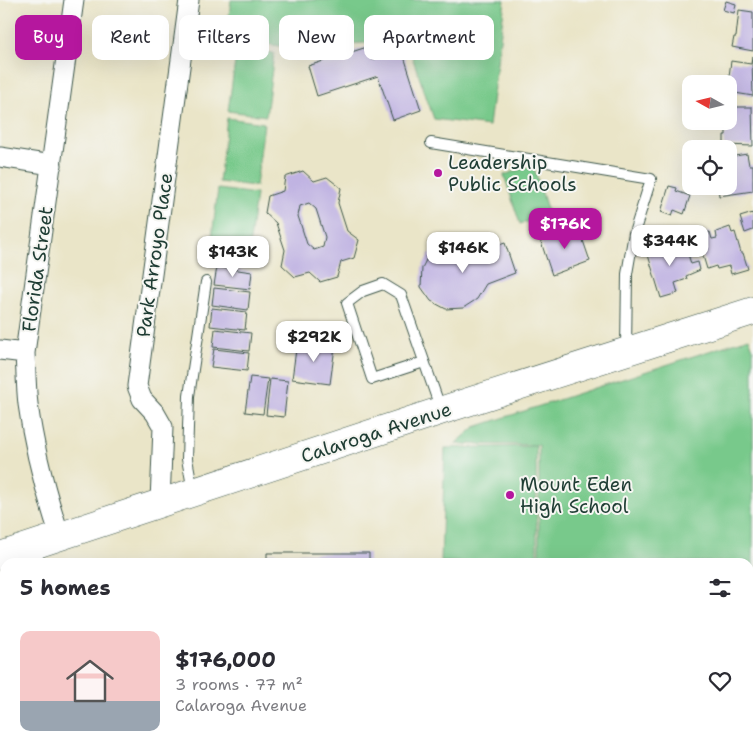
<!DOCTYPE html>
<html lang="en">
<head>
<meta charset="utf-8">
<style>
	:root { --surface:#fff; --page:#f7f7f7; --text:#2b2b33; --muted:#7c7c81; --accent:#b5179e }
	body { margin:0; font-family:"Shantell Sans",sans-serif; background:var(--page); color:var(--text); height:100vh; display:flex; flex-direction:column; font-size:19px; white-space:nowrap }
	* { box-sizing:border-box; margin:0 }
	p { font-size:16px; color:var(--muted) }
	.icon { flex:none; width:28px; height:28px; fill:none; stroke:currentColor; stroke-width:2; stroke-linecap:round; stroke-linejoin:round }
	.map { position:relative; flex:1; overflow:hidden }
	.side { position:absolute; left:0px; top:558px; width:754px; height:196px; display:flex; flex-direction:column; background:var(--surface); border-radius:15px 15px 0 0; box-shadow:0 5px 20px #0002 }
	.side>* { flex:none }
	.guide { position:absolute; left:15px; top:15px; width:500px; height:45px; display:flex; gap:10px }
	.needle { width:32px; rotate:278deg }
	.buttons { position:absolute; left:682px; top:75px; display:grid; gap:10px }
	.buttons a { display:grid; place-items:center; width:55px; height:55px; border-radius:10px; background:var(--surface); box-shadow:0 5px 20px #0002; font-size:25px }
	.price { position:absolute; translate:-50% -42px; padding:0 11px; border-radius:10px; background:#fff; color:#222; font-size:16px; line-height:32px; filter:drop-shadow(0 1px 2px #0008) }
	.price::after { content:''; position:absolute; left:50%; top:30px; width:15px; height:11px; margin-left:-8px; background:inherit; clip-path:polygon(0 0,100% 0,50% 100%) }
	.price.active { background:var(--accent); color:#fff }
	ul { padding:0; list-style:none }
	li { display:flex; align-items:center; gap:15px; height:125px; padding:0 20px }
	li span { display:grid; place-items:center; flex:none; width:140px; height:100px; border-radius:10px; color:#555 }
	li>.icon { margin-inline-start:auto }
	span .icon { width:60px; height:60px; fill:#fffc; stroke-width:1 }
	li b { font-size:21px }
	h2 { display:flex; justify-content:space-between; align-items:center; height:60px; padding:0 20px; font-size:21px }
	.chip { padding:0 18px; border-radius:10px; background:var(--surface); box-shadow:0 5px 20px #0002; font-size:18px; line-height:45px }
	.chip.active { background:var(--accent); color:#fff }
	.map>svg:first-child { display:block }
	.green { fill:#78c98b; stroke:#4c8360 }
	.building { fill:#c0b3e2; fill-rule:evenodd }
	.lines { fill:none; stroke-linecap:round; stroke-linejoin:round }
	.lane-casing { stroke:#3d564a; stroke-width:12 }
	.street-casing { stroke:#3d564a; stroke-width:21 }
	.secondary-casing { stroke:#3d564a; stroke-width:29 }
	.lane { stroke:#fff; stroke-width:10 }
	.street { stroke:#fff; stroke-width:19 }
	.secondary { stroke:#fff; stroke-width:28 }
	.poi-dot { fill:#b5179e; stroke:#f6f6f2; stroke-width:2 }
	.labels { text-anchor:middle; stroke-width:4; stroke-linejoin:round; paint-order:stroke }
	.poi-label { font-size:19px; fill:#1f3d34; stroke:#f6f6f2; text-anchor:start }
	.street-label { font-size:19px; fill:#1f3d34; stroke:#f6f6f2 }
</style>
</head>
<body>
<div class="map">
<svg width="753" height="753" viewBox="0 0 753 753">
	<rect width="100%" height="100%" fill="#f6f6f2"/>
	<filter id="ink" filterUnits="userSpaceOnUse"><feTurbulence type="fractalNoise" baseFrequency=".02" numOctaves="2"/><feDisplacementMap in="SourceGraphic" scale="10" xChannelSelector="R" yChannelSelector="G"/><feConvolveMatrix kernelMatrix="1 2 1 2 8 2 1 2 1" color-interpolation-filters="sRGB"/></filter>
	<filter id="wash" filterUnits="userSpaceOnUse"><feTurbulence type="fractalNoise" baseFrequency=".0096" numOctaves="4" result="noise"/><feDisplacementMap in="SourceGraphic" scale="20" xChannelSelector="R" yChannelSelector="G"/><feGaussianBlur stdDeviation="1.12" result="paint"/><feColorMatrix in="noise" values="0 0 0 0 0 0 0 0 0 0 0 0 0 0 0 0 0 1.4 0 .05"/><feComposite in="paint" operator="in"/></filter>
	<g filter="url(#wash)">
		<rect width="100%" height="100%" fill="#eae5c8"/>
		<path class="green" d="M231 0H505L489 126 434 119 409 48 363 43 295 48 226 39Z
			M237 48 274 53 266 116 228 111Z
			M227 118 264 123 256 186 219 182Z
			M533 165 549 215 520 224 504 175Z
			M218 189 256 194 248 257 210 253Z
			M749 338 753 349V753H463V749H749V562H539V445L455 444 475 427Z
			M536 446 537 562H441L445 448Z"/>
		<g id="blocks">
			<path class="building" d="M726 1 736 4 734 13 723 10Z
				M739 10 753 12V51L732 47 734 37H736Z
				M367 47 372 60 402 50 421 110 393 120 378 76 317 96 308 66Z
				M752 56 753 96 729 92 728 84 731 61 751 64Z
				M729 107H752L753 146 724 145V135H726V121H729Z
				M747 154 749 165H753V191L719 196 718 186H729V157Z
				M303 171 314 181 327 177 341 188 338 203 347 231 359 240 354 258 341 262 337 277 320 282 310 273 295 277 282 265 285 250 276 223 265 213 268 196 283 191 285 177ZM309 203 316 209 325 237 323 247 314 250 307 244 298 216 300 206Z
				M669 186 677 188 676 191 690 196 684 214 674 210 672 216 661 212Z
				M753 213V230L745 233 740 217Z
				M578 226 590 261 552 275 540 239Z
				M730 227 732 233 735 232 741 253H743L748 269 731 274 729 266 717 269 716 266 707 269 697 236 710 232 712 239 717 238 716 232Z
				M653 231 658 234 652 243 647 239Z
				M670 238 673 250 663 252 664 256 686 247 691 264 698 262 700 270 686 276 687 279 675 283 678 293 661 298 648 255 650 246 657 244 656 241Z
				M505 243 515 273 486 284 477 299 463 308 446 309 431 301 421 287 422 268 429 254 443 245 460 244 476 253Z
				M217 267 252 272 250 289 214 285Z
				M214 288 250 292 248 310 212 305Z
				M212 308 247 312 245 330 210 326Z
				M215 329 251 333 249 351 213 347Z
				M297 342 335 347 330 384 292 379Z
				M214 349 249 353 247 371 211 367Z
				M250 377 268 379 263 414 245 412Z
				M270 379 288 381 284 417 266 415Z
				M267 553H369V562H267Z
				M0 626H5V749H8V753H0Z
				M46 749H105V753H46Z
				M155 749H197V753H155Z"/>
		</g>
	</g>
	<g filter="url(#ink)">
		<use href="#blocks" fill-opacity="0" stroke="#3d564a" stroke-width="1"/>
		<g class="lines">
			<defs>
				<path id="lane" d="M431 143 651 179 634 233 627 274 626 351
					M424 362 372 379 347 303 363 291 383 284 401 295 441 410
					M193 491 187 459 189 396 206 282"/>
				<path id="street" d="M0 157 52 165
					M0 350 25 353
					M160 502 163 427 155 413 142 399 137 386 189 0
					M60 536C46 494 34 449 28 404 26 387 26 370 25 353L74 0"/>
				<path id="secondary" d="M0 556 449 408 753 311"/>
			</defs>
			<use href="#lane" class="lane-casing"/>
			<use href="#street" class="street-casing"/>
			<use href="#secondary" class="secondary-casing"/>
			<use href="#lane" class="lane"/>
			<use href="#street" class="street"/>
			<use href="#secondary" class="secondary"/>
		</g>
	</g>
	<g class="poi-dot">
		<circle cx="438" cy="173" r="5"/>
		<circle cx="510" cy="495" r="5"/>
	</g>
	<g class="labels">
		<g class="poi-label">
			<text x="448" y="169">Leadership<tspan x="448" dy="22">Public Schools</tspan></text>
			<text x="520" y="491">Mount Eden<tspan x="520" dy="22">High School</tspan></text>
		</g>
		<g class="street-label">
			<text transform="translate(154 255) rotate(-82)" y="7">Park Arroyo Place</text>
			<text transform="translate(37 269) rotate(-82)" y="7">Florida Street</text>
			<text transform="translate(376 432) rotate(-18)" y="7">Calaroga Avenue</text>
		</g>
	</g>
</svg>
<div class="buttons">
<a><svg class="needle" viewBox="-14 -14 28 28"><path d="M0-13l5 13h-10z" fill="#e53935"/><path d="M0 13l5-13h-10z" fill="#7c7c81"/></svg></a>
<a><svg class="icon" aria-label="locate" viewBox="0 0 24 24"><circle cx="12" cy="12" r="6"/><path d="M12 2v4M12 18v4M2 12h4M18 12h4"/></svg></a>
</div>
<b class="price active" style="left:565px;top:250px">$176K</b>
<b class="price" style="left:670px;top:267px">$344K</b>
<b class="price" style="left:463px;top:274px">$146K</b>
<b class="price" style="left:233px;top:278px">$143K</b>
<b class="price" style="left:314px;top:363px">$292K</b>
<div class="guide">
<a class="chip active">Buy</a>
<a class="chip">Rent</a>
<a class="chip">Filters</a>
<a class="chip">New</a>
<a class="chip">Apartment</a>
</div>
<section class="side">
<h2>5 homes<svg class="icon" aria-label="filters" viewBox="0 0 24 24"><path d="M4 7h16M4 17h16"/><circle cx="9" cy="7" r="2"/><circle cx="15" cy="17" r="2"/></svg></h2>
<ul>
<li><span style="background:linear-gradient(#f6c9c9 70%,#9aa5b1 0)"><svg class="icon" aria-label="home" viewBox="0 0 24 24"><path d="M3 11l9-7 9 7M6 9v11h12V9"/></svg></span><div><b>$176,000</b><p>3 rooms · 77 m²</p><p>Calaroga Avenue</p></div><svg class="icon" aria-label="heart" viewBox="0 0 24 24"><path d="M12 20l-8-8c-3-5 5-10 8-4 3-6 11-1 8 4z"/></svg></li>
</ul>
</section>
</div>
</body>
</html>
